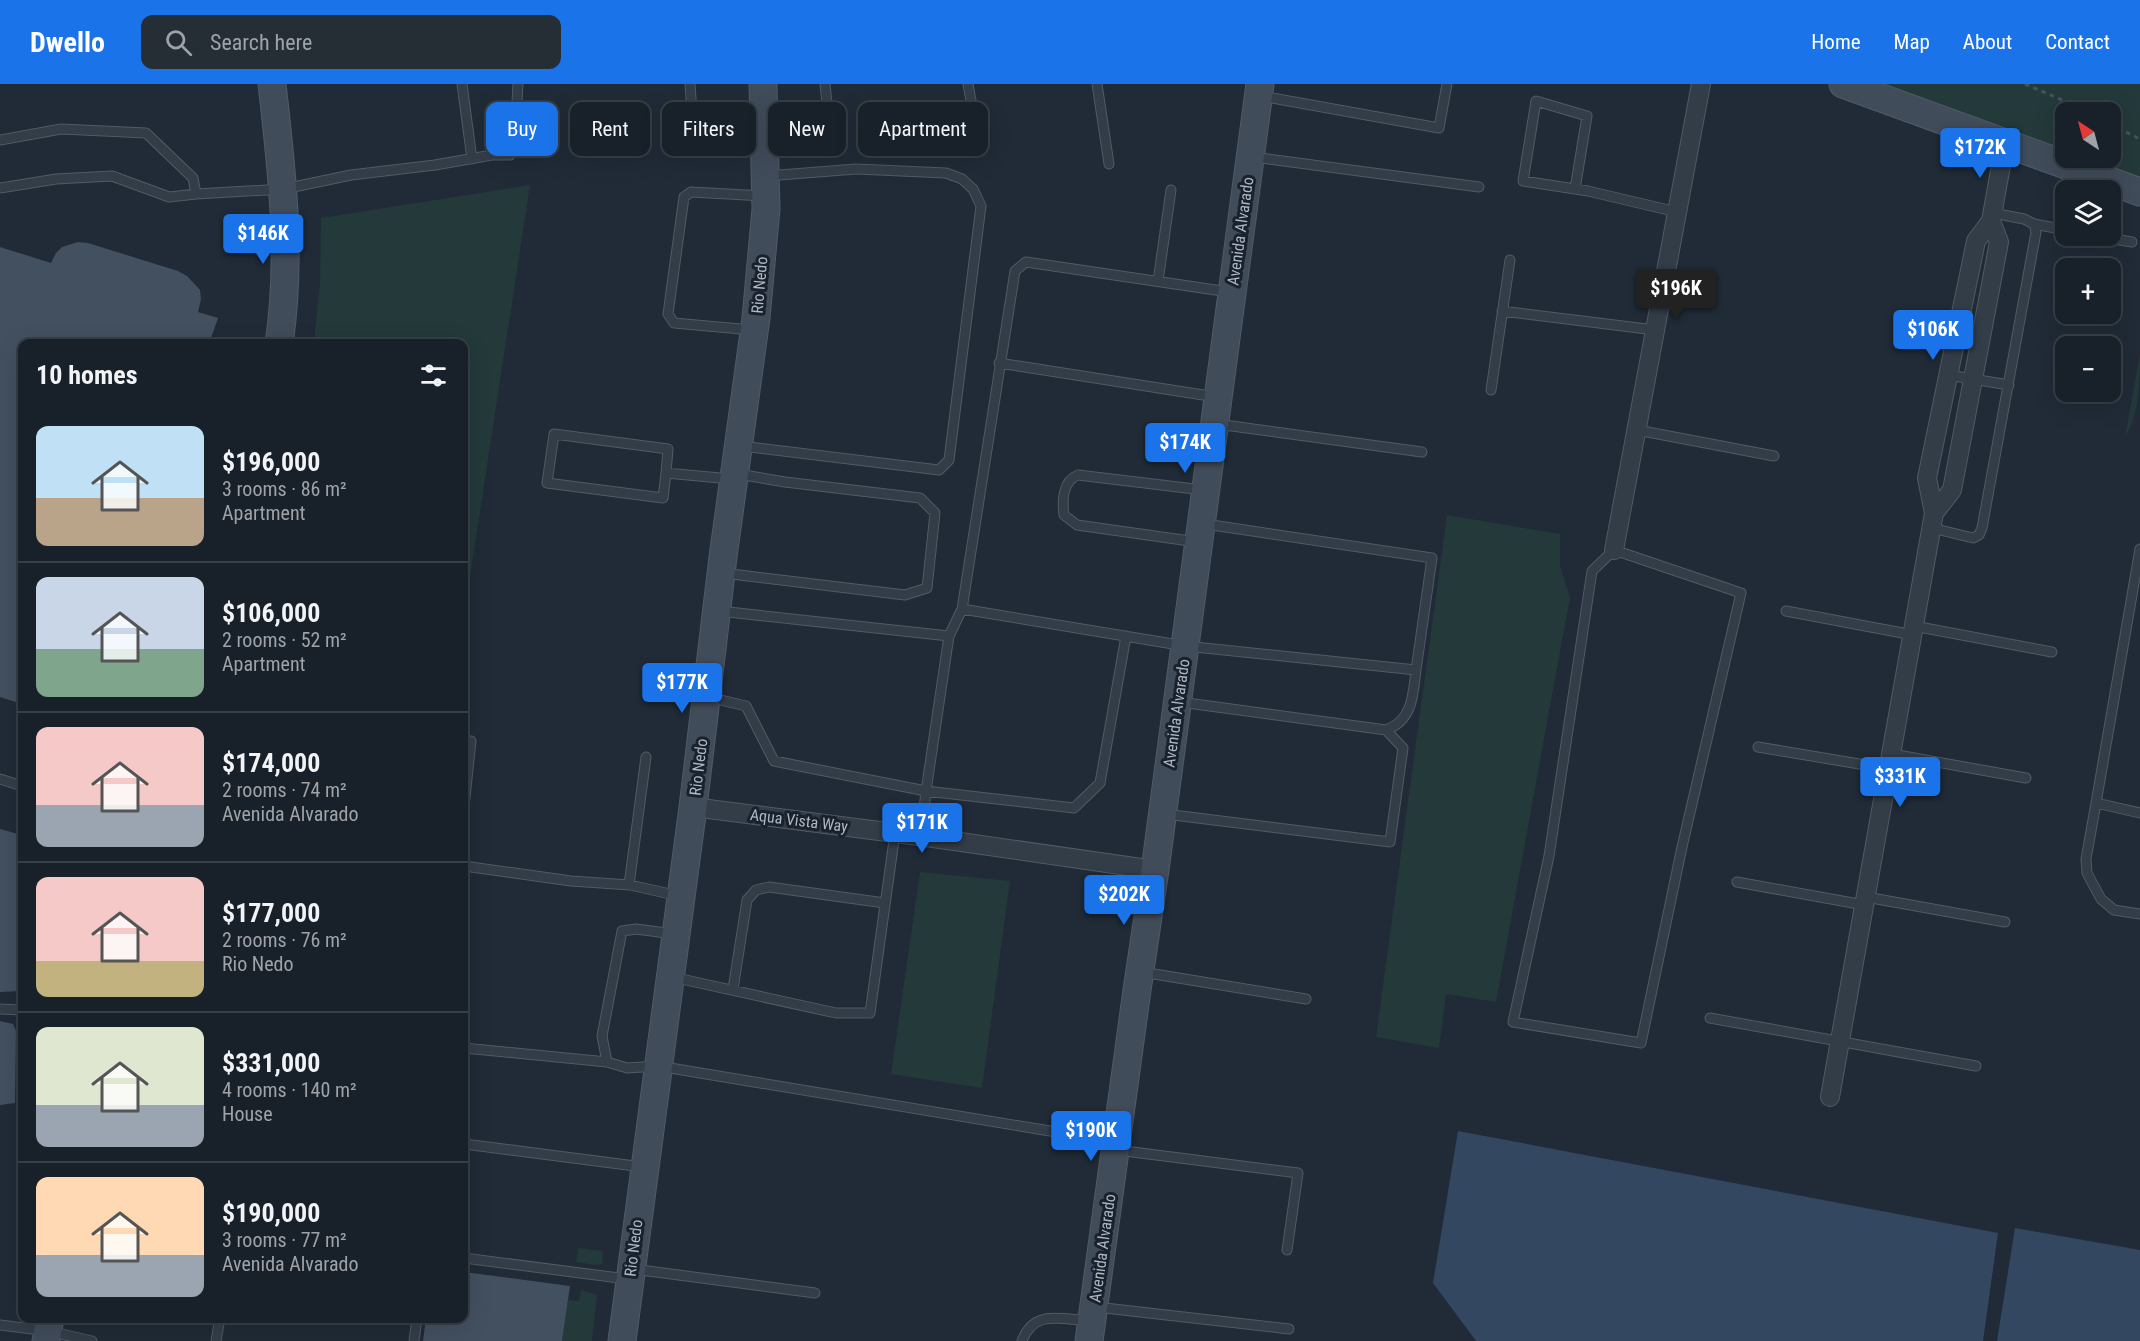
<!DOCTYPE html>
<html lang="en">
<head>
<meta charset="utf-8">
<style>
	:root { --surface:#182029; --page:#252d35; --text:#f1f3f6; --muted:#9fa3a8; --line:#363e46; --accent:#1a73e8 }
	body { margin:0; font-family:"Roboto Condensed",sans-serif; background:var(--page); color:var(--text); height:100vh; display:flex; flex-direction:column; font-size:22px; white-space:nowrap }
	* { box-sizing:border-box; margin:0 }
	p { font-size:20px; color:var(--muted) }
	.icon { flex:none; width:33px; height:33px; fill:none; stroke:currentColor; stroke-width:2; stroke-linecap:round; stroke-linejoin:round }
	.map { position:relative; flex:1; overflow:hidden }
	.panel { position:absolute; left:18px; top:255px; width:450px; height:984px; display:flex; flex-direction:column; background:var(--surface); border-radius:12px; box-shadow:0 6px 24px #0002,0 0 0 2px var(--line) }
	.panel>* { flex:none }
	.hud { position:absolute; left:486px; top:18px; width:570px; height:54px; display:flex; gap:12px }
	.needle { width:39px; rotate:324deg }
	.fabs { position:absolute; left:2055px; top:18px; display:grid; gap:12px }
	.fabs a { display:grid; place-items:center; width:66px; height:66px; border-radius:12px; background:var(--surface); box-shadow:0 6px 24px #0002,0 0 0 2px var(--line); font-size:30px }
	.price { position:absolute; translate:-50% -51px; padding:0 14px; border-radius:6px; background:var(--accent); color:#fff; font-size:20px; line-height:39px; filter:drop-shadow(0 2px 3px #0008) }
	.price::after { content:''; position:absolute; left:50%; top:36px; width:18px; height:14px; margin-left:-9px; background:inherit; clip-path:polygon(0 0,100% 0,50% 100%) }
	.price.selected { background:#222; color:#fff }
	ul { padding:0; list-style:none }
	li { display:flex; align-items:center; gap:18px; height:150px; padding:0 18px }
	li+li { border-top:2px solid var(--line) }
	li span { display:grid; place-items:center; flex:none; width:168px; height:120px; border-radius:12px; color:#555 }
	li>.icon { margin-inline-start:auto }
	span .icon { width:72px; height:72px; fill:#fffc; stroke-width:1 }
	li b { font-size:26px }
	h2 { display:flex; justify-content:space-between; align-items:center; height:72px; padding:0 18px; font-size:26px }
	.tag { padding:0 21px; border-radius:12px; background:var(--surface); box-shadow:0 6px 24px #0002,0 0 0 2px var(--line); font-size:21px; line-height:54px }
	.tag.selected { background:var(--accent); color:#fff }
	header { display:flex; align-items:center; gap:36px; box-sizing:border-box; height:84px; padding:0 30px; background:var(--accent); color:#fff }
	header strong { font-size:28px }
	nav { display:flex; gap:33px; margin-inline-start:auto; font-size:21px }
	.search { width:420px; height:54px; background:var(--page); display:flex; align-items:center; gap:15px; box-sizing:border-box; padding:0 21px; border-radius:12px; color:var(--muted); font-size:22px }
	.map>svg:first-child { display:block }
	.green { fill:#23393a }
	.water { fill:#334760 }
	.building { fill:#435060 }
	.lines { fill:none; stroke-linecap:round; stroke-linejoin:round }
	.lane-casing { stroke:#515a66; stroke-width:11 }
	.street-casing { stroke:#515a66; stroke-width:20 }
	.secondary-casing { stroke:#515a66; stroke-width:29 }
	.path { stroke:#415658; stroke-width:3; stroke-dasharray:4.5 4.5; stroke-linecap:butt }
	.lane { stroke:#333d48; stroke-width:9 }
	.street { stroke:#333d48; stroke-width:18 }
	.secondary { stroke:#414c5b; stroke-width:27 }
	.labels { text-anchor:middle; stroke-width:6; stroke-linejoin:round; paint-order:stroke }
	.street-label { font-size:16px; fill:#adb7c5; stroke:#19222c }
</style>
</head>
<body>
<header>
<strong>Dwello</strong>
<div class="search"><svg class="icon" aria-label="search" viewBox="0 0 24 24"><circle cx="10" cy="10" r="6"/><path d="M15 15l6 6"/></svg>Search here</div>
<nav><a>Home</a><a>Map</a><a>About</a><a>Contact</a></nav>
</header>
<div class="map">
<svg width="2140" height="1257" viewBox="0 0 2140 1257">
	<rect width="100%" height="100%" fill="#202b37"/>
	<path class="green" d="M1873 0H2140V92L2085 74H2110V28H2066L2065 67Z
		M530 101 464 532V260L314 259 320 198 321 134Z
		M2140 270C2140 297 2140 329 2125 353Z
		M1447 431 1560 450V482L1570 513 1496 918 1446 910 1439 964 1376 953Z
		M920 788 1010 797 982 1004 891 990Z
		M578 1164 603 1167 602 1180 594 1181 576 1178Z
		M581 1206 597 1211 592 1257H562L568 1216 579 1217Z"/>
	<path class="water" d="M1458 1047 1998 1149 1983 1257H1476L1433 1199Z
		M2015 1144 2140 1166V1257H1997Z"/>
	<path class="building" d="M78 158 88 159 178 187 187 192 200 206 201 215 198 228 218 234 209 260H22V620L0 613V163L51 179 56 169 62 163Z
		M0 745 22 751V907L0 908Z
		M0 937 13 940 16 947 15 1019 0 1021Z
		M464 1188 570 1202 562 1257H423L426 1234H464Z"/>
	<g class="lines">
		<defs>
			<path id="lane" d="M462 0 472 75
				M690 0C692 22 690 49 707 64L762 63
				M825 0 832 67
				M968 0 976 44
				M1097 0 1109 80
				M1261 12 1439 44 1447 0
				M0 56 61 45 146 49 193 94 196 110 284 105 351 91 435 81 492 71H510L516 36 518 0
				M1253 73 1479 103
				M0 104 56 95 112 92 169 113 196 110
				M1575 105 1587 32 1536 17 1523 97 1588 107 1677 128
				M2034 140 2066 146
				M2096 152 2132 158
				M1158 197 1171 106
				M1502 227 1655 246
				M752 246 674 239 668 230 684 113 691 108 764 112
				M999 279 1216 313
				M1948 291 2009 301
				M1491 306 1510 176
				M1217 340 1422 368
				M1637 346 1774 372
				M741 362 939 386 949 376 981 122 973 105 962 95 946 89 856 85 767 92
				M666 389 668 365 554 350 547 399 663 414 666 389 731 395
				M1932 444 1973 454 1979 451 1982 444 2036 148 2034 140 2024 135 1993 129
				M1197 458 1077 441 1064 431C1062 416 1063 397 1078 391L1203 406
				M2140 465 2096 719 2140 729
				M1614 466 1741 509 1682 763 1641 959 1513 938 1549 772 1592 487Z
				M723 489 905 511 927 504 935 429 920 414 785 398 738 390
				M962 525 1015 187 1026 178 1229 208
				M1786 527 1913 551
				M1914 542 2052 568
				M949 552 962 525 1185 562 1416 586 1432 474 1205 440
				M708 613 746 622 774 677 926 707 949 552 719 527
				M1180 618 1386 646C1413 636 1413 611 1416 586
				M1758 663 1889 685
				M1892 670 2026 694
				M0 695 22 702
				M2096 719 2086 775 2087 789 2101 815 2114 826 2140 830
				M464 723 471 657
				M1165 730 1390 758 1403 664 1386 646
				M921 752 926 707 1074 724 1100 699 1126 552
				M464 782 571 797 630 801 679 812
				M1737 798 1864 821
				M629 801 646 673
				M1866 813 2005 838
				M674 850 636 845 622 847 602 952 607 978 627 984 658 982 1068 1050 1114 1056
				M1142 888 1306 915
				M672 893 836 929H870L895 749
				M733 905 747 816 756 806 769 803 885 819
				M0 925 22 926
				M1710 934 1976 982
				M464 964 607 978
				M464 1060 643 1083
				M1117 1066 1298 1089 1287 1166
				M464 1174 627 1195
				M633 1185 815 1209
				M1096 1223 1289 1245
				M0 1241 48 1247 92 1257
				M216 1257 220 1234
				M414 1257 417 1234
				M1022 1257C1034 1225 1061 1235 1089 1237"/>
			<path id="street" d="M1934 429 1952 406 1999 158 1991 137
				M1614 466 1701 0
				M693 723 926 753 1155 786
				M1830 1013 1934 429 1927 394 1976 157 1991 137 2005 59"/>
			<path id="secondary" d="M272 0C282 87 292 173 279 260
				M1843 0 2140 108
				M46 1257 50 1234
				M622 1257 693 723 723 473 756 234 766 125 763 0
				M1089 1257 1137 906 1155 786 1260 0"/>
		</defs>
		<use href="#lane" class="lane-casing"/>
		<use href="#street" class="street-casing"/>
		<use href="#secondary" class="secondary-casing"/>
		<path class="path" d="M2025 0 2090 28
			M2110 40 2140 55"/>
		<use href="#lane" class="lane"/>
		<use href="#street" class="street"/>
		<use href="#secondary" class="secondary"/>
	</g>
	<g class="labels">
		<g class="street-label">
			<text transform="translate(1240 147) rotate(-82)" y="6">Avenida Alvarado</text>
			<text transform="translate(759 201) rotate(-85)" y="6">Rio Nedo</text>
			<text transform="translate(1176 629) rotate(-82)" y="6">Avenida Alvarado</text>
			<text transform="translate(698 683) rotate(-83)" y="6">Rio Nedo</text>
			<text transform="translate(799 736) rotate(7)" y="6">Aqua Vista Way</text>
			<text transform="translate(633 1164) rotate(-83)" y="6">Rio Nedo</text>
			<text transform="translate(1102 1164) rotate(-82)" y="6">Avenida Alvarado</text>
		</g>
	</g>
</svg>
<div class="fabs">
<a><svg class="needle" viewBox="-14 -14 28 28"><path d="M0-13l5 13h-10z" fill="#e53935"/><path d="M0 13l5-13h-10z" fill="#9fa3a8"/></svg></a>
<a><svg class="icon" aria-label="layers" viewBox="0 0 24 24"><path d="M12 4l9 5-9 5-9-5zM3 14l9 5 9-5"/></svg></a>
<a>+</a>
<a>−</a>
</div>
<b class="price" style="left:1980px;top:95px">$172K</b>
<b class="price" style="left:263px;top:181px">$146K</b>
<b class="price selected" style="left:1676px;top:236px">$196K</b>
<b class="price" style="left:1933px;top:277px">$106K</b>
<b class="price" style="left:1185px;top:390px">$174K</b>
<b class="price" style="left:682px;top:630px">$177K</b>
<b class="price" style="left:1900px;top:724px">$331K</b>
<b class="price" style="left:922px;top:770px">$171K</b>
<b class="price" style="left:1124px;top:842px">$202K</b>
<b class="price" style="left:1091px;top:1078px">$190K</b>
<div class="hud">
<a class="tag selected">Buy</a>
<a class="tag">Rent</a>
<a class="tag">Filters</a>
<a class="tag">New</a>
<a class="tag">Apartment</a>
</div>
<section class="panel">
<h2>10 homes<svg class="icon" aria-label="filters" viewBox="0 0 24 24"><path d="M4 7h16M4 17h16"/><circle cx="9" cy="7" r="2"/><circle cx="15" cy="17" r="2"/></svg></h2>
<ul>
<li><span style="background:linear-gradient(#bfe0f5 60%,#b9a48a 0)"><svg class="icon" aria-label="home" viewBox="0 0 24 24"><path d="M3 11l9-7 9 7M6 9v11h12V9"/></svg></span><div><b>$196,000</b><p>3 rooms · 86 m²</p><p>Apartment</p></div></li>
<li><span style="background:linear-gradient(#c9d6e8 60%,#7fa58c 0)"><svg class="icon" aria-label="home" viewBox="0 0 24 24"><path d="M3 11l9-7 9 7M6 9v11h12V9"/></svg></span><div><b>$106,000</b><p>2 rooms · 52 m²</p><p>Apartment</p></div></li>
<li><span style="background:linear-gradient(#f6c9c9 65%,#9aa5b1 0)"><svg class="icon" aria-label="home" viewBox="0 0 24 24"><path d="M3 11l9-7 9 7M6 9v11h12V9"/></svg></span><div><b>$174,000</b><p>2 rooms · 74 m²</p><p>Avenida Alvarado</p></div></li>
<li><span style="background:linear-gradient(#f6c9c9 70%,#c2b280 0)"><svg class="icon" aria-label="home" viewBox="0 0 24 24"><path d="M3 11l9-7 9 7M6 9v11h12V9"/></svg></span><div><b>$177,000</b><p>2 rooms · 76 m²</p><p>Rio Nedo</p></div></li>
<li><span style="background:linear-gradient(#dfe7d0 65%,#9aa5b1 0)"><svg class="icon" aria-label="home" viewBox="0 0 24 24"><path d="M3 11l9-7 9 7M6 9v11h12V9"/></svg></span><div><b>$331,000</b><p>4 rooms · 140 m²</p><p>House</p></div></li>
<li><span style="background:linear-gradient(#ffd9b3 65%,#9aa5b1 0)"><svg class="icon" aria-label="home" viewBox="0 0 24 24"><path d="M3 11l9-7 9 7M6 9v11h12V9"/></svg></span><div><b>$190,000</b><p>3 rooms · 77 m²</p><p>Avenida Alvarado</p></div></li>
</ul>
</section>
</div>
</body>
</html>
